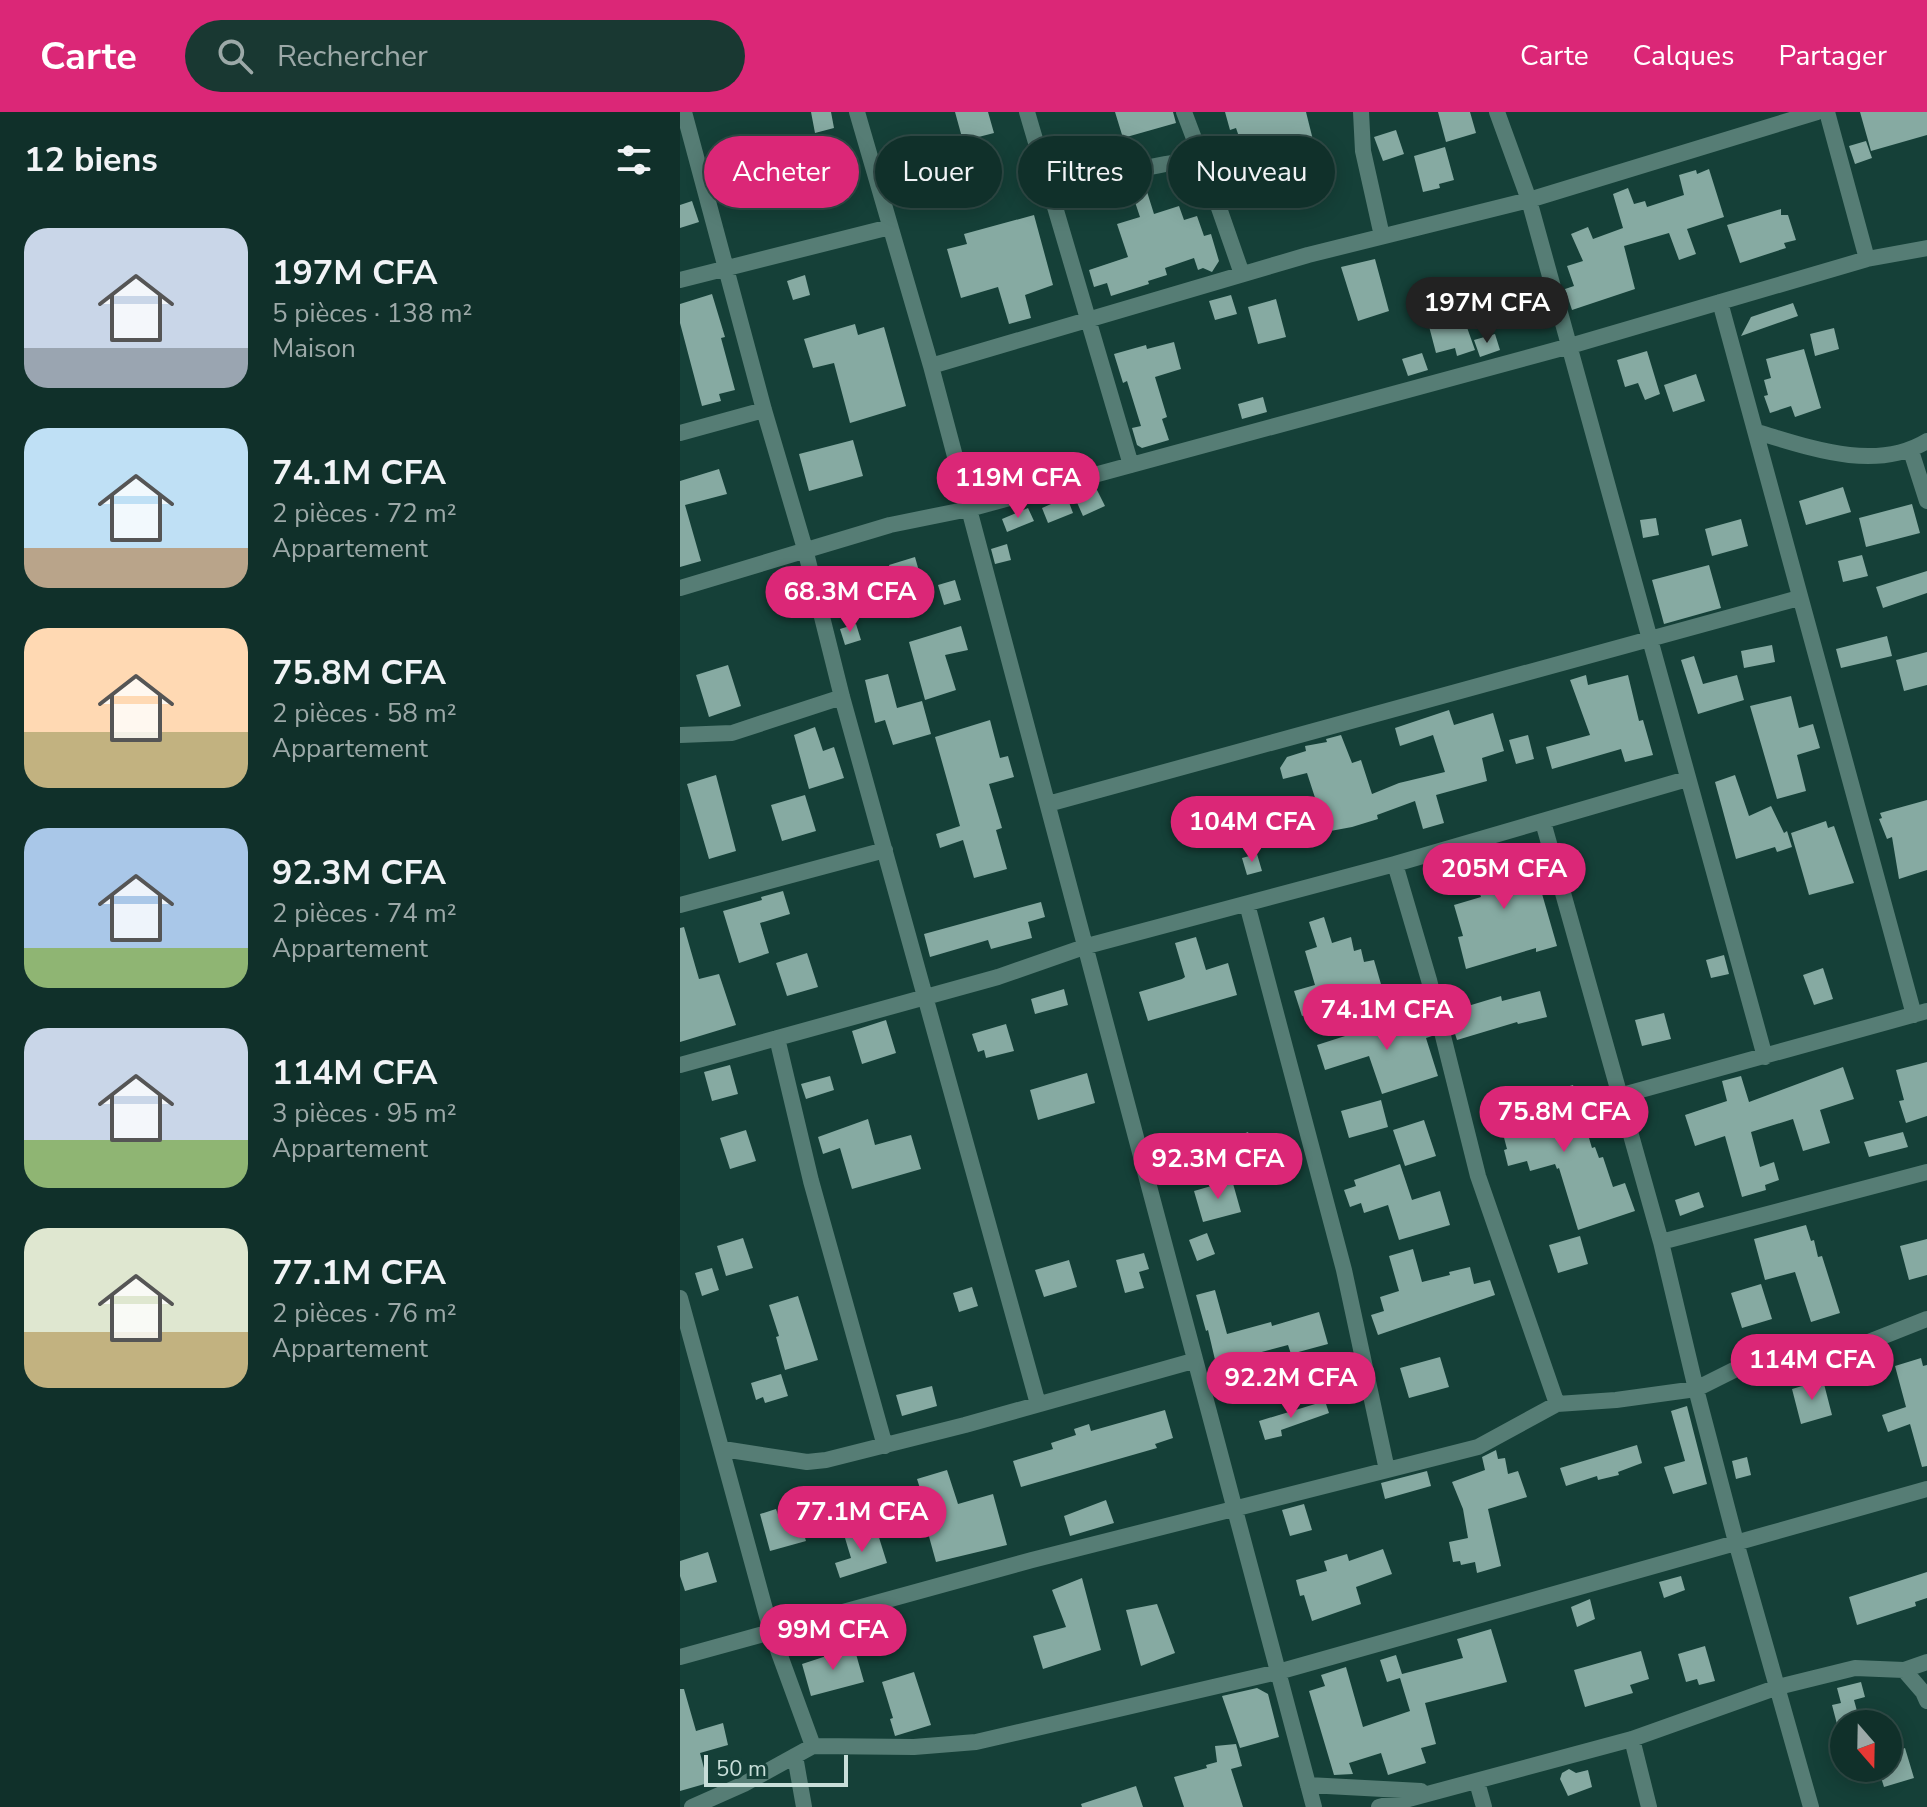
<!DOCTYPE html>
<html lang="fr">
<head>
<meta charset="utf-8">
<style>
	:root { --surface:#10302a; --page:#193832; --text:#f1f3f6; --muted:#9ca9a8; --line:#304b47; --accent:#db2777 }
	body { margin:0; font-family:"Nunito Sans",sans-serif; background:var(--page); color:var(--text); height:100vh; display:flex; flex-direction:column; font-size:30px; white-space:nowrap }
	* { box-sizing:border-box; margin:0 }
	p { font-size:26px; color:var(--muted) }
	.icon { flex:none; width:44px; height:44px; fill:none; stroke:currentColor; stroke-width:2; stroke-linecap:round; stroke-linejoin:round }
	.map { position:relative; flex:1; overflow:hidden }
	.details { display:flex; flex-direction:column; background:var(--surface); width:680px }
	.details>* { flex:none }
	.hud { position:absolute; left:24px; top:24px; width:760px; height:72px; display:flex; gap:16px }
	.needle { width:52px; rotate:160deg }
	.fabs { position:absolute; left:1150px; top:1598px; display:grid; gap:16px }
	.fabs a { display:grid; place-items:center; width:72px; height:72px; border-radius:50%; background:var(--surface); box-shadow:0 4px 20px #0003,0 0 0 2px var(--line); font-size:40px }
	.scale { position:absolute; left:24px; bottom:20px; width:144px; box-sizing:border-box; padding-left:8px; border:4px solid #c8ded9; border-top:0; font-size:22px; line-height:28px; white-space:nowrap; color:#c8ded9; -webkit-text-stroke:6px #154038; paint-order:stroke }
	.price { position:absolute; translate:-50% -68px; padding:0 18px; border-radius:28px; background:var(--accent); color:#fff; font-size:26px; line-height:52px; filter:drop-shadow(0 2px 4px #0008) }
	.price::after { content:''; position:absolute; left:50%; top:48px; width:24px; height:18px; margin-left:-12px; background:inherit; clip-path:polygon(0 0,100% 0,50% 100%) }
	.price.active { background:#222; color:#fff }
	ul { padding:0; list-style:none }
	li { display:flex; align-items:center; gap:24px; height:200px; padding:0 24px }
	li span { display:grid; place-items:center; flex:none; width:224px; height:160px; border-radius:24px; color:#555 }
	li>.icon { margin-inline-start:auto }
	span .icon { width:96px; height:96px; fill:#fffc; stroke-width:1 }
	li b { font-size:34px }
	h2 { display:flex; justify-content:space-between; align-items:center; height:96px; padding:0 24px; font-size:34px }
	.tag { padding:0 28px; border-radius:36px; background:var(--surface); box-shadow:0 4px 20px #0003,0 0 0 2px var(--line); font-size:28px; line-height:72px }
	.tag.active { background:var(--accent); color:#fff }
	header { display:flex; align-items:center; gap:48px; box-sizing:border-box; height:112px; padding:0 40px; background:var(--accent); color:#fff }
	header strong { font-size:38px }
	nav { display:flex; gap:44px; margin-inline-start:auto; font-size:28px }
	.search { width:560px; height:72px; background:var(--page); display:flex; align-items:center; gap:20px; box-sizing:border-box; padding:0 28px; border-radius:44px; color:var(--muted); font-size:30px }
	main { display:flex; flex:1; min-height:0 }
	.map>svg:first-child { display:block }
	.building { fill:#86aaa2 }
	.lines { fill:none; stroke-linecap:round; stroke-linejoin:round }
	.minor { stroke:#567d75; stroke-width:16 }
</style>
</head>
<body>
<header>
<strong>Carte</strong>
<div class="search"><svg class="icon" aria-label="search" viewBox="0 0 24 24"><circle cx="10" cy="10" r="6"/><path d="M15 15l6 6"/></svg>Rechercher</div>
<nav><a>Carte</a><a>Calques</a><a>Partager</a></nav>
</header>
<main>
<section class="details">
<h2>12 biens<svg class="icon" aria-label="filters" viewBox="0 0 24 24"><path d="M4 7h16M4 17h16"/><circle cx="9" cy="7" r="2"/><circle cx="15" cy="17" r="2"/></svg></h2>
<ul>
<li><span style="background:linear-gradient(#c9d6e8 75%,#9aa5b1 0)"><svg class="icon" aria-label="home" viewBox="0 0 24 24"><path d="M3 11l9-7 9 7M6 9v11h12V9"/></svg></span><div><b>197M CFA</b><p>5 pièces · 138 m²</p><p>Maison</p></div></li>
<li><span style="background:linear-gradient(#bfe0f5 75%,#b9a48a 0)"><svg class="icon" aria-label="home" viewBox="0 0 24 24"><path d="M3 11l9-7 9 7M6 9v11h12V9"/></svg></span><div><b>74.1M CFA</b><p>2 pièces · 72 m²</p><p>Appartement</p></div></li>
<li><span style="background:linear-gradient(#ffd9b3 65%,#c2b280 0)"><svg class="icon" aria-label="home" viewBox="0 0 24 24"><path d="M3 11l9-7 9 7M6 9v11h12V9"/></svg></span><div><b>75.8M CFA</b><p>2 pièces · 58 m²</p><p>Appartement</p></div></li>
<li><span style="background:linear-gradient(#a9c7e8 75%,#8fb573 0)"><svg class="icon" aria-label="home" viewBox="0 0 24 24"><path d="M3 11l9-7 9 7M6 9v11h12V9"/></svg></span><div><b>92.3M CFA</b><p>2 pièces · 74 m²</p><p>Appartement</p></div></li>
<li><span style="background:linear-gradient(#c9d6e8 70%,#8fb573 0)"><svg class="icon" aria-label="home" viewBox="0 0 24 24"><path d="M3 11l9-7 9 7M6 9v11h12V9"/></svg></span><div><b>114M CFA</b><p>3 pièces · 95 m²</p><p>Appartement</p></div></li>
<li><span style="background:linear-gradient(#dfe7d0 65%,#c2b280 0)"><svg class="icon" aria-label="home" viewBox="0 0 24 24"><path d="M3 11l9-7 9 7M6 9v11h12V9"/></svg></span><div><b>77.1M CFA</b><p>2 pièces · 76 m²</p><p>Appartement</p></div></li>
</ul>
</section>
<div class="map">
<svg width="1247" height="1695" viewBox="0 0 1247 1695">
	<rect width="100%" height="100%" fill="#154038"/>
	<path class="building" d="M131 0H151L154 16 135 21Z
		M275 0H308L314 21 283 29Z
		M435 0H493L496 11 443 26Z
		M545 0H626L637 44 594 55 595 58 566 67 562 52 568 51 556 16 550 18Z
		M758 0H790L796 21 766 30Z
		M1180 0H1247V23L1191 39Z
		M716 18 724 42 703 49 694 25Z
		M1186 29 1192 46 1175 52 1169 34Z
		M765 35 774 68 759 72 760 76 743 80 734 44Z
		M1029 57 1044 105 1007 117 1016 142 999 148 989 121 944 134 955 177 892 198 885 177 894 174 887 154 903 149 891 122 908 115 913 127 943 116 933 82 948 76 954 92 965 89 967 95 1004 83 999 63 1016 58 1017 62Z
		M463 67 474 102 499 94 504 108 517 104 524 124 531 122 539 149 532 160 523 156 518 158 514 146 485 156 487 163 468 169 469 172 431 184 427 171 414 175 409 158 448 145 437 112 460 105 449 72Z
		M565 70 571 88 552 94 546 77Z
		M12 89 19 110 0 116V93Z
		M1101 97V103H1108L1116 128 1104 131 1106 136 1060 151 1047 113Z
		M354 103 373 173 345 183 351 206 329 212 318 175 281 186 267 137 287 132 284 122Z
		M695 147 709 199 678 209 661 155Z
		M125 163 130 183 113 188 107 169Z
		M32 182 45 225 41 226 55 278 39 282 41 289 22 294 0 211V192Z
		M551 183 557 202 535 208 529 189Z
		M596 187 606 225 578 232 568 195Z
		M777 187 795 238 777 244 775 236 756 241 745 199Z
		M1113 191 1118 204 1061 224 1071 205Z
		M175 212 178 223 204 215 226 294 170 311 154 251 133 256 124 227Z
		M1154 216 1159 237 1135 244 1130 222Z
		M815 222 820 238 800 245 794 228Z
		M494 230 501 257 475 265 487 305 482 307 489 328 462 336 457 333 452 316 461 314 447 269 443 271 434 242 466 233 467 237Z
		M1124 237 1141 296 1115 305 1111 294 1090 301 1084 284 1088 283 1084 268 1091 266 1086 247Z
		M967 239 980 282 965 288 958 271 945 275 937 248Z
		M742 241 748 258 728 264 722 247Z
		M1016 262 1025 289 993 300 984 273Z
		M583 285 587 300 562 307 558 292Z
		M173 328 183 364 129 379 119 342Z
		M39 357 47 382 5 393 21 449 0 455V369Z
		M1163 375 1171 400 1126 413 1119 389Z
		M416 376 425 394 403 404 395 386Z
		M387 385 393 401 368 411 362 396Z
		M1232 392 1240 421 1186 435 1179 406Z
		M348 396 354 409 327 420 322 407Z
		M976 406 979 423 963 426 960 408Z
		M1061 407 1068 434 1032 444 1025 417Z
		M327 432 331 448 315 452 311 437Z
		M1182 443 1188 464 1163 470 1158 449Z
		M235 445 242 470 216 477 209 453Z
		M1029 453 1041 496 984 512 972 468Z
		M1247 459V481L1203 496 1196 475Z
		M275 468 281 488 264 493 258 473Z
		M176 512 181 528 165 533 160 517Z
		M281 514 288 538 265 543 276 578 245 588 229 530Z
		M1207 524 1212 544 1161 556 1156 537Z
		M1092 533 1095 550 1064 556 1061 539Z
		M1247 540V573L1224 579 1216 548Z
		M1014 544 1023 572 1057 563 1064 588 1018 602 1001 548Z
		M48 553 61 594 29 605 16 563Z
		M208 562 217 596 242 589 251 622 213 633 205 608 195 611 185 568Z
		M906 563 908 573 948 563 959 609 963 608 973 643 945 650 941 637 872 657 866 635 910 623 890 568Z
		M1111 584 1119 616 1133 612 1140 636 1117 643 1126 679 1097 687 1070 594Z
		M769 598 774 613 813 601 824 639 802 646 807 669 756 683 764 711 743 717 735 689 697 703 698 707 672 715 645 720 642 709 603 722 598 708 638 695 627 661 603 667 600 656 607 645 626 639 625 634 647 630 646 627 661 623 672 651 681 648 692 682 719 671 765 660 753 623 720 634 715 616Z
		M310 608 320 646 328 644 334 665 309 672 322 716 316 718 327 757 294 766 283 728 260 736 256 722 280 714 255 625Z
		M135 615 143 639 154 635 164 666 129 677 114 623Z
		M848 623 854 647 836 652 829 628Z
		M36 663 56 739 29 747 7 672Z
		M1055 663 1069 704 1091 694 1104 721 1107 719 1112 735 1097 740 1095 735 1056 747 1035 670Z
		M125 683 136 719 102 729 91 693Z
		M1247 688V758L1219 767 1212 725 1207 727 1199 707 1202 706 1200 701Z
		M1146 709 1148 716 1154 714 1174 771 1129 783 1111 721Z
		M840 736 850 740 877 834 856 840V836L786 857 778 825 783 824 774 793 801 785 790 751Z
		M577 742 582 759 567 763 562 746Z
		M103 779 110 802 80 811 89 841 59 851 43 799 82 788 81 785Z
		M361 790 365 805 348 810 352 826 311 837 308 828 250 845 244 822Z
		M644 805 652 831 671 825 674 839 681 837 684 850 694 848 703 879 622 904 614 879 635 873 625 839 637 835 629 810Z
		M4 815 19 867 39 862 56 913 0 930V816Z
		M516 825 526 858 548 851 557 883 468 909 459 880 502 867 505 865 495 831Z
		M127 841 138 875 107 884 96 851Z
		M1044 843 1049 862 1031 866 1026 848Z
		M1143 856 1153 887 1134 893 1123 863Z
		M384 877 388 893 355 902 351 887Z
		M860 879 867 905 838 912 837 910 777 928 768 900 821 884 822 889Z
		M740 900 743 908 747 906 752 924 746 926 758 964 702 982 689 944 645 958 637 933Z
		M984 901 991 927 962 934 955 908Z
		M206 908 216 941 182 952 172 919Z
		M326 912 334 939 306 946 304 938 298 940 292 922Z
		M1247 950V1004L1226 1011 1219 989 1224 988 1216 958Z
		M50 953 58 982 32 989 24 960Z
		M1163 955 1174 987 1140 998 1150 1031 1123 1039 1113 1007 1071 1020 1080 1055 1094 1050 1099 1068 1085 1073 1086 1078 1062 1085 1045 1024 1015 1034 1005 1003 1047 989 1042 969 1061 964 1069 990Z
		M407 961 415 991 358 1008 350 978Z
		M150 964 154 978 126 987 121 972Z
		M893 973 912 1036 915 1035 919 1046 923 1045 933 1075 945 1071 955 1099 898 1118 879 1056 877 1057 875 1052 850 1059 847 1049 828 1054 824 1038 827 1037 817 999 858 988 857 984Z
		M701 988 708 1015 669 1026 661 999Z
		M188 1007 195 1033 231 1023 241 1057 172 1077 160 1036 143 1042 138 1025Z
		M744 1008 756 1044 725 1054 713 1018Z
		M66 1018 76 1049 50 1057 40 1026Z
		M568 1020 575 1038 559 1044 553 1026Z
		M1223 1020 1228 1035 1189 1045 1184 1030Z
		M720 1052 732 1088 760 1079 770 1113 719 1128 708 1093 684 1101 681 1091 670 1095 664 1078 676 1074 674 1068Z
		M552 1068 561 1100 523 1110 514 1079Z
		M1019 1080 1024 1095 1000 1104 995 1088Z
		M1126 1113 1131 1129 1134 1128 1138 1145 1142 1144 1160 1201 1131 1210 1115 1160 1085 1168 1074 1127Z
		M527 1121 535 1142 517 1149 509 1128Z
		M900 1124 908 1152 878 1161 869 1133Z
		M63 1126 73 1156 46 1164 37 1134Z
		M1247 1127V1163L1229 1168 1220 1134Z
		M733 1137 742 1170 770 1163 769 1160 790 1155 794 1172 810 1168 815 1183 698 1223 691 1203 704 1199 700 1185 719 1179 709 1144Z
		M464 1141 469 1157 459 1160 464 1176 445 1181 436 1148Z
		M389 1148 397 1175 364 1185 355 1158Z
		M32 1156 39 1178 22 1184 15 1161Z
		M1081 1172 1092 1207 1062 1216 1051 1181Z
		M292 1175 298 1194 279 1200 273 1181Z
		M535 1178 547 1222 591 1210 592 1214 639 1200 648 1232 611 1242 608 1233 536 1252 528 1218 526 1219 516 1183Z
		M118 1184 138 1248 105 1258 96 1225 99 1224 89 1193Z
		M760 1245 769 1275 729 1286 720 1256Z
		M1241 1246 1243 1254 1247 1253V1354L1242 1355 1230 1312 1208 1320 1202 1303 1226 1295 1215 1254Z
		M101 1262 108 1284 85 1291 83 1285 76 1288 71 1271Z
		M1143 1268 1152 1303 1121 1312 1112 1277Z
		M252 1274 257 1294 222 1304 216 1283Z
		M645 1289 649 1301 601 1318 602 1324 585 1328 579 1309Z
		M1007 1294 1027 1372 993 1382 984 1355 1005 1349 991 1299Z
		M485 1298 493 1326 475 1332 477 1336 341 1375 333 1349 373 1337 371 1331 396 1323 394 1317 409 1312 411 1319Z
		M957 1333 962 1351 938 1360 939 1363 918 1368 917 1364 886 1374 880 1356Z
		M816 1338 818 1347 825 1346 828 1362 838 1359 847 1385 808 1397 821 1454 797 1461 795 1450 781 1453 780 1449 773 1450 769 1430 788 1426 783 1397 772 1370 805 1358 802 1345Z
		M1067 1345 1071 1363 1056 1367 1052 1349Z
		M267 1358 278 1392 313 1382 327 1433 256 1450 242 1399 247 1398 237 1367Z
		M747 1359 751 1374 705 1387 701 1371Z
		M426 1388 434 1411 390 1424 384 1404Z
		M624 1392 632 1418 610 1424 602 1398Z
		M96 1397 99 1405 117 1400 126 1429 90 1439 80 1402Z
		M196 1416 207 1451 160 1466 155 1451 171 1446 165 1426Z
		M703 1437 712 1462 676 1475 681 1492 632 1509 624 1483 620 1484 616 1468 647 1459 644 1449 667 1442 669 1449Z
		M28 1440 37 1470 5 1479 0 1464V1449Z
		M1247 1460V1486L1235 1490 1236 1494 1177 1513 1169 1485Z
		M1001 1464 1005 1478 984 1486 979 1470Z
		M402 1466 421 1538 363 1557 353 1524 386 1515 372 1478Z
		M910 1487 915 1507 897 1515 891 1495Z
		M477 1492 495 1541 461 1554 446 1498Z
		M811 1517 827 1570 745 1591 756 1632 741 1636 746 1651 708 1663 701 1641 669 1651 673 1662 654 1663 629 1579 645 1574 641 1563 666 1555 683 1615 730 1599 720 1566 707 1570 700 1548 716 1543 722 1562 783 1546 777 1527Z
		M1025 1534 1035 1569 1019 1573 1017 1567 1006 1570 998 1542Z
		M174 1535 184 1570 131 1584 122 1552Z
		M961 1539 969 1567 950 1573 953 1581 905 1595 894 1558Z
		M234 1560 251 1613 215 1624 210 1607 213 1606 202 1570Z
		M1181 1570 1185 1585 1174 1588 1180 1610 1164 1612 1158 1616 1152 1593 1161 1591 1157 1576Z
		M577 1576 588 1582 599 1625 560 1636 542 1584Z
		M0 1577H4L16 1619 43 1611 48 1633 20 1641 28 1671 0 1679Z
		M556 1632 562 1654 551 1657 563 1695H504L494 1665 527 1656 526 1653 537 1650 535 1634Z
		M1225 1636 1234 1666 1204 1675 1198 1656H1208V1642Z
		M889 1657 896 1661 908 1658 912 1675 888 1684 880 1667 882 1661Z
		M456 1674 463 1695H402L401 1692Z"/>
	<g class="lines">
		<path class="minor" d="M4 0 84 298 125 437 162 585 358 1292
			M177 0 251 254 634 1695
			M347 0 451 353
			M504 0 524 53
			M681 0 683 39 702 124
			M817 0 849 88 1085 945
			M1147 0 1187 147
			M361 49C392 54 424 58 456 57 479 55 502 45 524 53L562 162
			M0 168 210 115
			M1040 190 1234 903
			M251 254 628 143 849 88 1137 0
			M1077 320C1130 336 1196 360 1247 329
			M0 321 84 298
			M1231 339 1247 389
			M0 476 210 413 289 397 890 234 1187 147 1247 136
			M0 623 52 621 162 585
			M368 692 1119 486
			M863 710 981 1130 1016 1277 1056 1430 1131 1695
			M715 752 749 868 798 1064 877 1292
			M567 792 664 1158 707 1358
			M0 793 205 738
			M97 926 131 1069 205 1334
			M0 953 318 865 407 834 715 752 1007 667
			M939 984 1247 899
			M981 1130 1247 1060
			M0 1186 91 1519 133 1634
			M43 1337 127 1350 146 1348 285 1313 513 1249
			M0 1545 352 1448 798 1335 877 1292 936 1288 1016 1277 1064 1253 1171 1237 1247 1207
			M1224 1558 1243 1580 1247 1589
			M952 1627 969 1695
			M115 1644 124 1695
			M797 1670 804 1695
			M628 1673 741 1679
			M12 1695 64 1672 133 1634 234 1635 296 1630 598 1560 1247 1377
			M699 1695 952 1627 1098 1575 1175 1556 1224 1558 1247 1550"/>
	</g>
</svg>
<div class="fabs">
<a><svg class="needle" viewBox="-14 -14 28 28"><path d="M0-13l5 13h-10z" fill="#e53935"/><path d="M0 13l5-13h-10z" fill="#9ca9a8"/></svg></a>
</div>
<div class="scale">50 m</div>
<b class="price active" style="left:807px;top:233px">197M CFA</b>
<b class="price" style="left:338px;top:408px">119M CFA</b>
<b class="price" style="left:170px;top:522px">68.3M CFA</b>
<b class="price" style="left:572px;top:752px">104M CFA</b>
<b class="price" style="left:824px;top:799px">205M CFA</b>
<b class="price" style="left:707px;top:940px">74.1M CFA</b>
<b class="price" style="left:884px;top:1042px">75.8M CFA</b>
<b class="price" style="left:538px;top:1089px">92.3M CFA</b>
<b class="price" style="left:1132px;top:1290px">114M CFA</b>
<b class="price" style="left:611px;top:1308px">92.2M CFA</b>
<b class="price" style="left:182px;top:1442px">77.1M CFA</b>
<b class="price" style="left:153px;top:1560px">99M CFA</b>
<div class="hud">
<a class="tag active">Acheter</a>
<a class="tag">Louer</a>
<a class="tag">Filtres</a>
<a class="tag">Nouveau</a>
</div>
</div>
</main>
</body>
</html>
